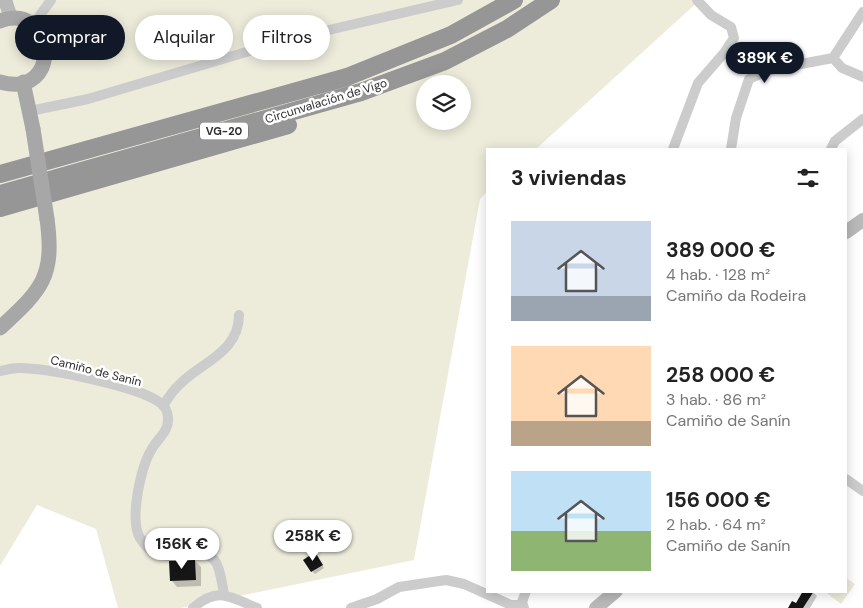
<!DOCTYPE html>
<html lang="es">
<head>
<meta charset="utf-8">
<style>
	:root { --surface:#fff; --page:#f2f2f2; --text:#222; --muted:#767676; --accent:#111827 }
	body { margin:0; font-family:"DM Sans",sans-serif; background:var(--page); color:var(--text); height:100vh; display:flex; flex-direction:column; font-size:19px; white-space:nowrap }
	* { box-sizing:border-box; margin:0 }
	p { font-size:16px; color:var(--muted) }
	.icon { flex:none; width:28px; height:28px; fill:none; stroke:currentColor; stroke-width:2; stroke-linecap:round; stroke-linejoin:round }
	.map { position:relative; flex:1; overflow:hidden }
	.panel { position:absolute; left:486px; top:148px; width:361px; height:445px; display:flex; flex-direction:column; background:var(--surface); border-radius:0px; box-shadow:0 2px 12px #0003 }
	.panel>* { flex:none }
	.guide { position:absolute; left:15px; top:15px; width:396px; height:45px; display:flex; gap:10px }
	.buttons { position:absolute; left:416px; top:75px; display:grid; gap:10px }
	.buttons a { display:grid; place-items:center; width:55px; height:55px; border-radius:50%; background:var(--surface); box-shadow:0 2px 12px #0003; font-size:25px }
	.price { position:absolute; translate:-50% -42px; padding:0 11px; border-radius:18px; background:#fff; color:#222; font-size:16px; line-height:32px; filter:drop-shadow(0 1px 2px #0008) }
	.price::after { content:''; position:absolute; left:50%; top:30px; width:15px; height:11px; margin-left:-8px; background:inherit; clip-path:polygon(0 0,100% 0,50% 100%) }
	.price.current { background:var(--accent); color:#fff }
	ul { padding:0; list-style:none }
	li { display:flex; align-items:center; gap:15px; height:125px; padding:0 25px }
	li span { display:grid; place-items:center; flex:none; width:140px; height:100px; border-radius:0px; color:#555 }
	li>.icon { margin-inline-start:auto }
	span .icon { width:60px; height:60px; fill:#fffc; stroke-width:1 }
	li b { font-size:21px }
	h2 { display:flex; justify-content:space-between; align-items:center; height:60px; padding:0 25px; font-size:21px }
	.pill { padding:0 18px; border-radius:22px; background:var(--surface); box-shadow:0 2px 12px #0003; font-size:18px; line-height:45px }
	.pill.current { background:var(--accent); color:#fff }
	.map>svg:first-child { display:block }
	.green { fill:#edecdb; fill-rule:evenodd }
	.shadow { fill:#0003 }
	.building { fill:#161616 }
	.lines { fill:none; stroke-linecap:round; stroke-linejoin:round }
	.street { stroke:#ccc; stroke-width:10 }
	.secondary { stroke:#b9b9b9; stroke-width:14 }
	.primary { stroke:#a7a7a7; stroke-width:15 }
	.highway { stroke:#969696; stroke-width:18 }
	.primary-bridge { stroke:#a7a7a7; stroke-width:15 }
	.labels { text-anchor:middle; stroke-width:5; stroke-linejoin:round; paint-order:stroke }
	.shield { fill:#fff; stroke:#6d6d6d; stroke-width:1 }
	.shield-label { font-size:11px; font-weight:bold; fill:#2f2f2f }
	.street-label { font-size:12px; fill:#2f2f2f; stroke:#fff }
</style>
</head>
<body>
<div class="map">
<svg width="863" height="608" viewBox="0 0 863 608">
	<rect width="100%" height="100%" fill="#fff"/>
	<path class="green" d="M0 0H700L536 149H488L487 192 480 199 414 560 181 608H118L96 529 37 505 0 566ZM425 84H462V121H425Z
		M846 578 855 584 841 604 824 591H846Z"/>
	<path class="shadow" d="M318 557 324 568 315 574 312 571Z
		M195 561 201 567V586L177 587 172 581Z
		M812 591 817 596 810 608H789Z"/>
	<path class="building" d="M315 552 323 565 311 572 303 560Z
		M195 560 196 580 170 581 169 561Z
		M803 591H814L803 608H788L792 601 796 603Z"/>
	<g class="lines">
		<path class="street" d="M33 25 51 0
			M833 58 863 12
			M833 58 842 68 863 77
			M30 111 88 99 290 39 458 0
			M673 149 698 83 724 53 734 38 731 27 711 15 697 0
			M731 149 736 118 749 79 769 70 833 58
			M831 149 835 141 863 119
			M0 371C6 370 12 368 19 368 47 368 137 386 159 402 164 405 168 411 168 418 169 431 159 437 153 447 141 465 129 519 140 538 160 573 199 542 215 561 221 569 222 585 224 594
			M163 406C168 398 173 390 180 384 202 362 239 352 239 315
			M846 479 863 491
			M193 608C218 586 230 597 257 608
			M351 608 377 599 399 587 446 580 464 584 511 605H522
			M524 608 522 602 526 591"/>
		<path class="secondary" d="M5 0 11 18
			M846 232 863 220
			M596 608 616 591"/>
		<path class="primary" d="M0 21C55 0 64 100 0 82
			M23 82 33 129
			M0 328C41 290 55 278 47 219"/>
		<path class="highway" d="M0 174 347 77 451 35 514 0
			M0 194 361 92 445 61 507 29 551 0
			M0 208 288 125"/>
		<path class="primary-bridge" d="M33 129 47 219"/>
	</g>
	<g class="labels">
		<rect class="shield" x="200" y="122.5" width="48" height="17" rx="4"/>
		<g class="shield-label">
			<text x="224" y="135">VG-20</text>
		</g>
		<g class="street-label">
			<text transform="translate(326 101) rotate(-17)" y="4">Circunvalación de Vigo</text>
			<text transform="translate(96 371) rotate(14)" y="4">Camiño de Sanín</text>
		</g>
	</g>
</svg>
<div class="buttons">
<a><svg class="icon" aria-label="layers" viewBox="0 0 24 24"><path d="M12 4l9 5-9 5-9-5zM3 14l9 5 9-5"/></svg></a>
</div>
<b class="price current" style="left:765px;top:84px">389K €</b>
<b class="price" style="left:313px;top:562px">258K €</b>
<b class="price" style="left:182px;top:570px">156K €</b>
<div class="guide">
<a class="pill current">Comprar</a>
<a class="pill">Alquilar</a>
<a class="pill">Filtros</a>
</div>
<section class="panel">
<h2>3 viviendas<svg class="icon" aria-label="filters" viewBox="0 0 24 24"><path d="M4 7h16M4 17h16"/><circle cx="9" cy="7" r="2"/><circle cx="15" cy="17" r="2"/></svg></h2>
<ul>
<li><span style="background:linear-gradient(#c9d6e8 75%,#9aa5b1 0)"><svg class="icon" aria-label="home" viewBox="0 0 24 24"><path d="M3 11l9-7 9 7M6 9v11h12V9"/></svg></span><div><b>389 000 €</b><p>4 hab. · 128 m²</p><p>Camiño da Rodeira</p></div></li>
<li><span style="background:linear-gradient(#ffd9b3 75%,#b9a48a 0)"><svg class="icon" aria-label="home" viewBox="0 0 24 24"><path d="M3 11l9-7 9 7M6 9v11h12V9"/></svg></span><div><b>258 000 €</b><p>3 hab. · 86 m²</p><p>Camiño de Sanín</p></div></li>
<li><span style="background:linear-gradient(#bfe0f5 60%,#8fb573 0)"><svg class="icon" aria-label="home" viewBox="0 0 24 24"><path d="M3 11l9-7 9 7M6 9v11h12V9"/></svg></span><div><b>156 000 €</b><p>2 hab. · 64 m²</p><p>Camiño de Sanín</p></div></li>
</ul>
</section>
</div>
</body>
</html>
